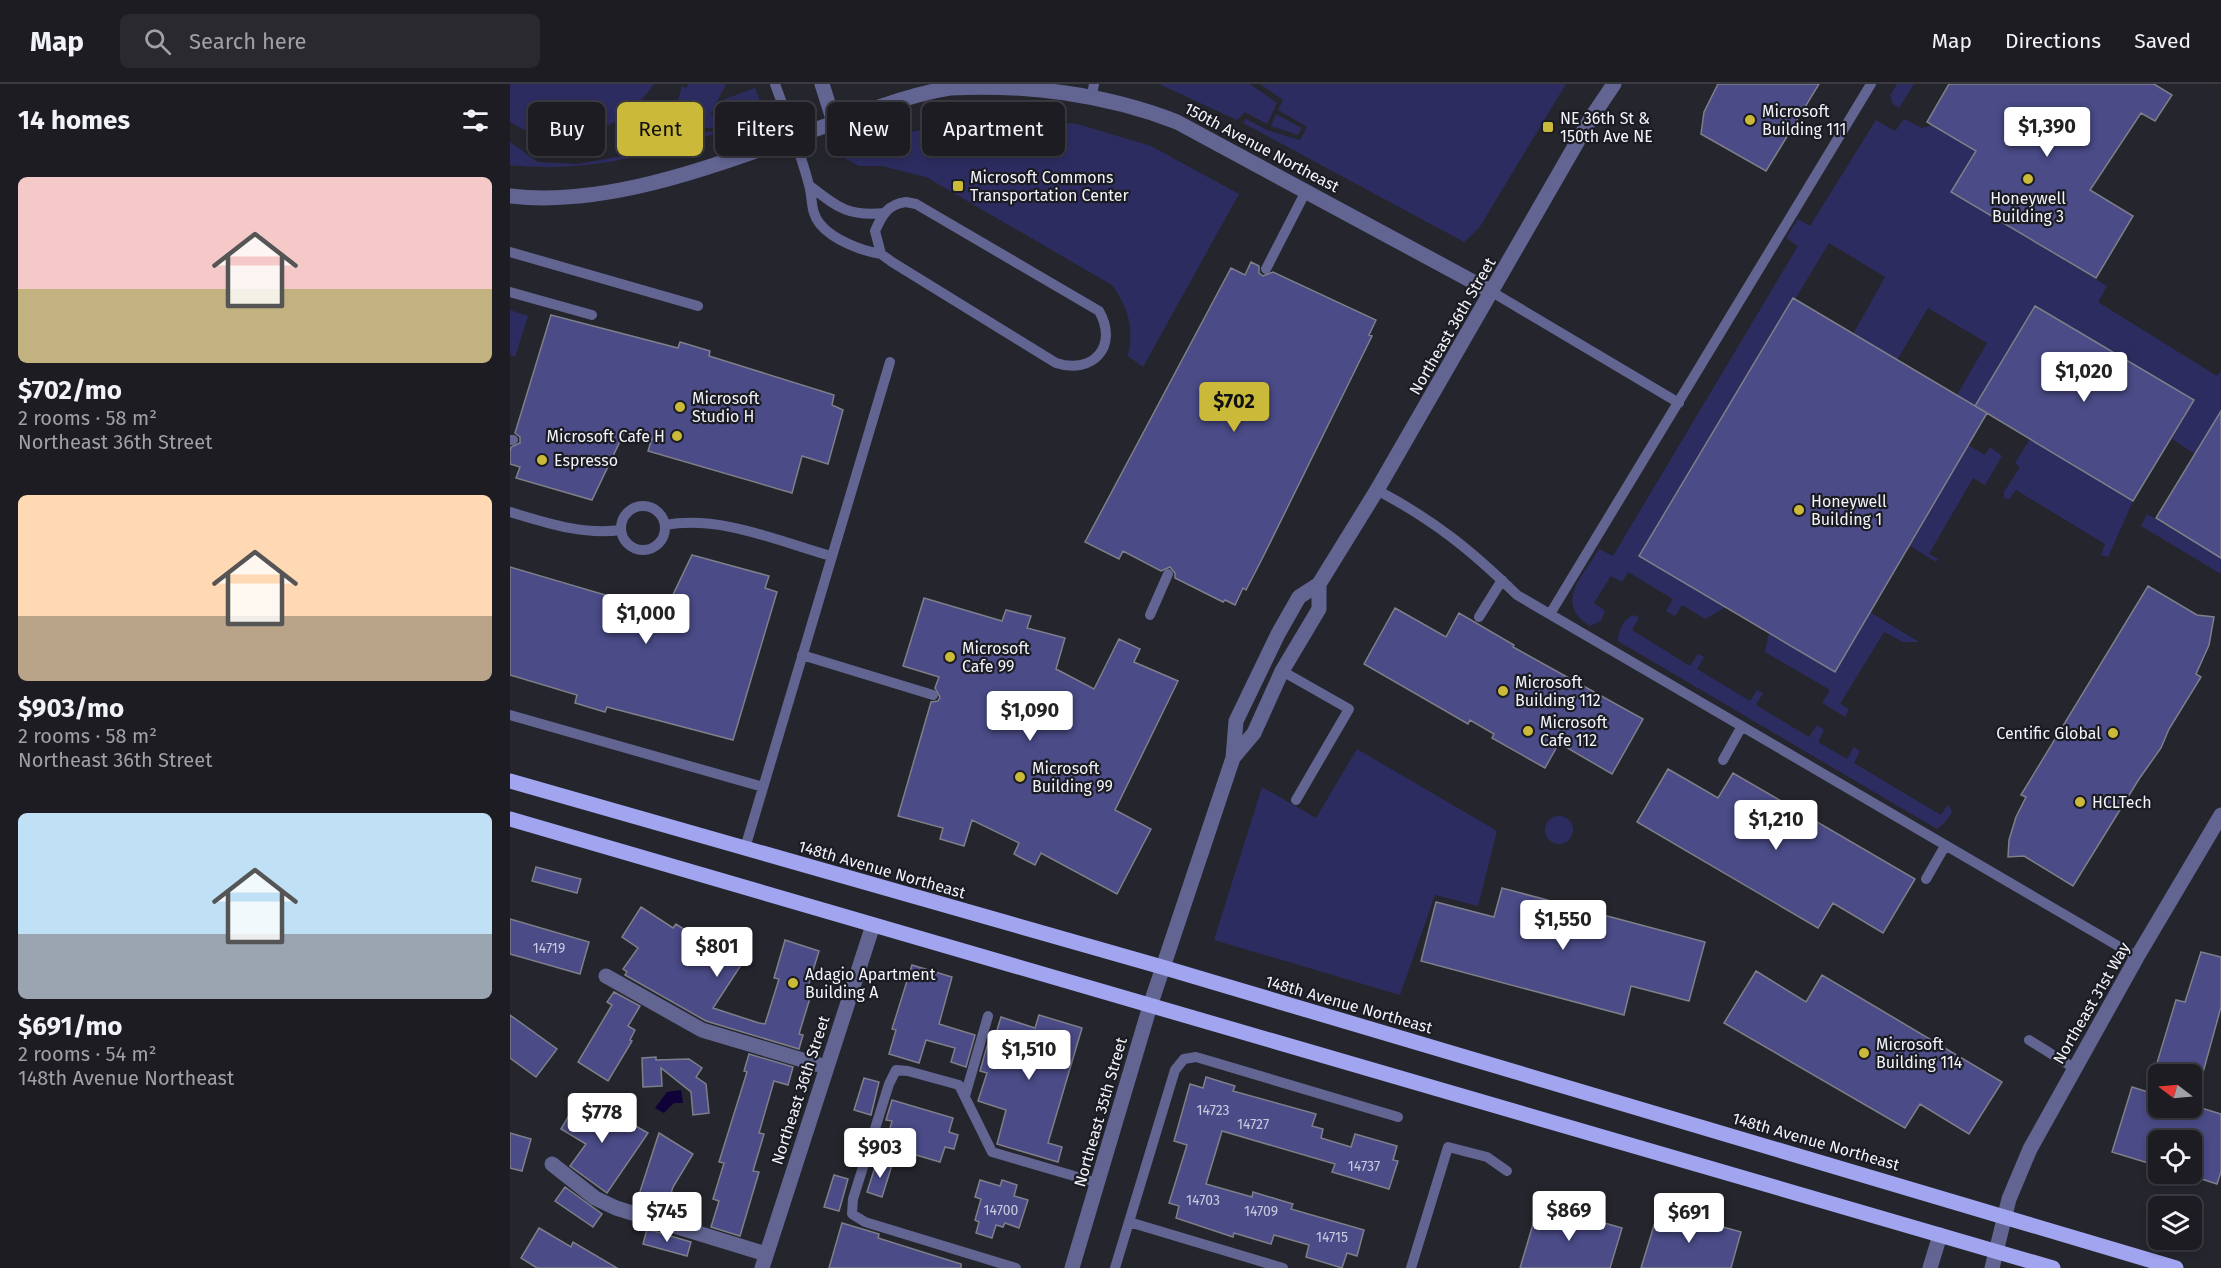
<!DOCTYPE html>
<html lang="en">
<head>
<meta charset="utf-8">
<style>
	:root { --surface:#1c1c22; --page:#29292f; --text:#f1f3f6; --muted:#a0a1a5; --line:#3a3a40; --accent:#cbba39 }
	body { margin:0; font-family:"Fira Sans",sans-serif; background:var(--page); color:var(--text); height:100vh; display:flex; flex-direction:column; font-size:22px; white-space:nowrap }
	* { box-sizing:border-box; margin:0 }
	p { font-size:20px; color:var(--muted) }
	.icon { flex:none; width:33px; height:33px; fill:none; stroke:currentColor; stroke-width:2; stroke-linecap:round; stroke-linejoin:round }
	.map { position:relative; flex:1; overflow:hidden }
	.drawer { display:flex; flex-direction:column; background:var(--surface); width:510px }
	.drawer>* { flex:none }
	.banner { position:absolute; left:18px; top:18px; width:570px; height:54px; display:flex; gap:12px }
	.needle { width:39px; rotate:286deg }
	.tools { position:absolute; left:1638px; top:980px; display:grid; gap:12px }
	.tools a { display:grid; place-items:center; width:54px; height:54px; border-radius:9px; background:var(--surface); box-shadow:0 3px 9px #0003,0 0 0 2px var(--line); font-size:30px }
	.price { position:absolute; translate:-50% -51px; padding:0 14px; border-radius:6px; background:#fff; color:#222; font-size:20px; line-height:39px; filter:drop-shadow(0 2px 3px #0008) }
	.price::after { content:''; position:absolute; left:50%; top:36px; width:18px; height:14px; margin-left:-9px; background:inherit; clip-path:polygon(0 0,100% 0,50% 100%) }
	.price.on { background:var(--accent); color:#111 }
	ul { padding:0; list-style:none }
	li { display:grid; align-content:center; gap:12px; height:318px; padding:0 18px }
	li span { display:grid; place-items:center; height:186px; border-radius:9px; color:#555 }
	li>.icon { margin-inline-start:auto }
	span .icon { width:108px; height:108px; fill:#fffc; stroke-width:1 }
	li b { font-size:26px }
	h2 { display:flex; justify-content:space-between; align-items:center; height:72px; padding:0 18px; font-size:26px }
	.chip { padding:0 21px; border-radius:9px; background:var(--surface); box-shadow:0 3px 9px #0003,0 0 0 2px var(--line); font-size:21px; line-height:54px }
	.chip.on { background:var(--accent); color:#111 }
	header { display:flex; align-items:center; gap:36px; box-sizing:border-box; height:84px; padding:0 30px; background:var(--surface); border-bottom:2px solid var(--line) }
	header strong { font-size:28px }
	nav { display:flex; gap:33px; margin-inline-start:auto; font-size:21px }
	.search { width:420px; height:54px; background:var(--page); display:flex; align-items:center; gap:15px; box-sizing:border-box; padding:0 21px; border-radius:9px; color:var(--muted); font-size:22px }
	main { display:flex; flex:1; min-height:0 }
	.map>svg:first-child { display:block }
	.green { fill:#2d2c60 }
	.water { fill:#0e0239 }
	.building { fill:#4a4b87; stroke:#7e7f89; stroke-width:1.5 }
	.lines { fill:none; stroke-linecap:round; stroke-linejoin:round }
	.service { stroke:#626592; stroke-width:10 }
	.pedestrian { stroke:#626592; stroke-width:15 }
	.minor { stroke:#626592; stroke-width:15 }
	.tertiary { stroke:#626592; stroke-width:15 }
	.primary { stroke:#a1a5f0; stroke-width:15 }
	.poi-dot { fill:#cbba39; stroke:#1b1c23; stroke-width:2 }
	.labels { text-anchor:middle; stroke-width:4.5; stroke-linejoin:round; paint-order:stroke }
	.number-label { font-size:14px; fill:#c9cadd }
	.poi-label { font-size:16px; fill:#f3f4fa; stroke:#1b1c23; text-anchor:start }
	.street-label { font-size:16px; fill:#f3f4fa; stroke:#1b1c23 }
</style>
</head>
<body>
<header>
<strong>Map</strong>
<div class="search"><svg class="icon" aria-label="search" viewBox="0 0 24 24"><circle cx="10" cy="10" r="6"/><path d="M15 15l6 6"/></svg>Search here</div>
<nav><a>Map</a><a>Directions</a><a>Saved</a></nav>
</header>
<main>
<section class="drawer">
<h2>14 homes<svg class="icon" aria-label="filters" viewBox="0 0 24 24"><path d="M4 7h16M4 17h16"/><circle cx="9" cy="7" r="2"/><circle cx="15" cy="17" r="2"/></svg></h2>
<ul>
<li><span style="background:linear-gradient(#f6c9c9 60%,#c2b280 0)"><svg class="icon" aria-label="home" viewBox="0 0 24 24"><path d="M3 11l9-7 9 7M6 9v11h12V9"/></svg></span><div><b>$702/mo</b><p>2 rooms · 58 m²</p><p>Northeast 36th Street</p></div></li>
<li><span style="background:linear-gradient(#ffd9b3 65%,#b9a48a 0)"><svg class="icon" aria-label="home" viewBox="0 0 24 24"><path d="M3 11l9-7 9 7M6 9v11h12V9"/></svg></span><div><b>$903/mo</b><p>2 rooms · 58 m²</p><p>Northeast 36th Street</p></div></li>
<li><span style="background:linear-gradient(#bfe0f5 65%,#9aa5b1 0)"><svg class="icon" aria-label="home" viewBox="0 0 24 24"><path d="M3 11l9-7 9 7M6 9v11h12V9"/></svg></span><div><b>$691/mo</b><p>2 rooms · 54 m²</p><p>148th Avenue Northeast</p></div></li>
</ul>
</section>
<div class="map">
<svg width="1711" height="1184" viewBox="0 0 1711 1184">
	<rect width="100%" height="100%" fill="#25252d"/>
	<path class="green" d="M0 0H144C112 47 52 72 0 38Z
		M178 0H216L199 34 215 15 245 4 252 22 244 25 239 36 224 43 194 44 151 58 126 47 132 38 152 27 164 30 172 2 177 4Z
		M649 0H740L767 19 757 40 735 28 727 36Z
		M750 0H1056L969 144 954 158 733 39 736 35 757 46 790 56 797 43 768 26 773 16Z
		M1387 0H1404L1389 24 1383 20 1380 12Z
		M766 30 792 44 788 51 761 42Z
		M512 34 567 40 641 62 729 110 633 283 618 272C624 244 619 225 602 201L416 93 372 82H349L334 74 341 64 374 54 433 41Z
		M1394 35 1412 44 1423 41 1477 48 1441 108 1597 202 1588 218 1707 292 1711 287V327L1685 370 1662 355 1684 316 1526 222 1465 322 1447 311 1477 259 1418 224 1387 276 1343 250 1375 193 1319 159 1130 472 1216 523 1195 535 1172 521 1165 532 1156 527 1163 515 1118 488 1112 498 1101 492 1084 519 1095 527 1091 537 1080 542C1043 519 1073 492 1089 465L1103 472 1288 162 1276 154 1288 135 1300 142 1366 36 1385 47Z
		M212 47C143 72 74 89 0 81V58L28 78 67 80 135 68 195 48Z
		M0 226 18 232 5 273 0 271Z
		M1520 355 1623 417 1598 473 1591 471 1595 460 1506 406 1499 415 1494 414V408L1510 383 1505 379Z
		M1458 361 1475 371 1480 363 1492 372 1475 401 1463 394 1419 470 1428 475 1426 478 1400 462Z
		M1637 430 1711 474V490L1631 442Z
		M1360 528 1409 558H1393L1374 548 1330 620 1339 625 1335 633 1312 619 1320 606 1255 568 1259 549 1325 588Z
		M1124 531 1129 534 1122 546 1180 582 1188 570 1194 573 1187 585 1240 617 1247 606 1253 609 1246 621 1299 653 1307 641 1314 646 1308 658 1337 675 1344 663 1350 667 1344 679 1431 731 1438 720 1442 728 1437 736 1427 745 1108 557C1108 547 1113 534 1124 531Z
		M847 665 987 747 968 822 925 811 890 911 704 856 752 703 806 734Z
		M1035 746a14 14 0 1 1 28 0a14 14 0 1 1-28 0Z"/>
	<path class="water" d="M171 1006 173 1019H164L154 1029 145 1024 157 1008Z"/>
	<path class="building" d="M1208 0H1309L1256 87 1191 50 1194 28Z
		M1439 0H1644L1662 11 1645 37 1631 29 1580 106 1623 132 1586 194 1441 108 1466 67 1417 38Z
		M741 178 749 182V189L753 192 763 188 866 236 859 251 862 252 753 473 736 506 733 504 725 521 715 516 713 518 665 494V489L660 483 651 487 613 467 609 475 575 458 721 184 735 191Z
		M1283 214 1477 329 1325 588 1129 472Z
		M1525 222 1684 316 1623 417 1465 322Z
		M41 231 168 264 170 258 200 267 199 272 324 311 322 321 333 326 318 380 292 372 282 409 138 367 142 354 115 347 82 416 6 394 10 383 0 380V368L1 363 10 359V353L5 349Z
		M1711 327V474L1646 434Z
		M182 471 259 492 255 504 267 508 223 656 97 623 95 628 65 619 67 611 0 591V483L126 520 123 533 149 540Z
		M1638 502 1687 531 1704 533 1699 561 1686 590 1691 593 1659 645 1651 664 1629 695 1563 802 1514 772 1498 773 1499 756 1506 733 1516 713 1511 711Z
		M414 514 492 537 496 526 521 532 517 544 555 554 546 585 584 605 609 555 630 565 624 578 668 597 605 726 641 745 607 810 531 769 525 781 504 770 509 759 462 736 454 762 430 755 433 744 388 732 421 618 428 617 430 613 425 604 429 593 393 582Z
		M885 524 936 553 949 529 1004 561 1003 563 1133 635 1102 690 1049 659 1035 684 982 654 984 650 960 636 958 640 854 580Z
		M1158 685 1208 714 1223 689 1405 795 1373 849 1323 819 1308 844 1127 738Z
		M26 783 71 795 67 809 22 797Z
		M992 804 1195 858 1179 917 1121 902 1114 931 911 877 926 818 984 833Z
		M131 823 163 844 166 840 198 861 201 856 233 878 203 924 249 939 255 940 269 895 264 894 275 856 309 867 298 903 303 904 289 950 293 951 289 965 196 937 115 891 117 888 113 885 128 864 112 853Z
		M0 835 79 858 70 890 0 870Z
		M1691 868 1711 873V923L1692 992 1647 979 1666 916 1675 918Z
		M402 881 442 893 429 940 465 951 456 983 441 978 445 964 416 956 409 979 379 970 386 946 382 945Z
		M1246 887 1296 918 1312 891 1492 998 1459 1050 1410 1020 1395 1044 1214 939Z
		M104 908 130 922 118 942 125 946 120 956 122 957 98 997 68 978 102 921 97 918Z
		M0 931 47 965 26 993 0 974Z
		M529 931 572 944 538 1059 552 1063 548 1078 487 1060 496 1026 468 1017 477 989 470 987 479 955 484 956 491 933 525 944Z
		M239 970 283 983 278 1001 264 997 249 1049 254 1050 243 1087 249 1088 230 1152 201 1143 209 1117 203 1115 214 1079 209 1078 237 988 234 987Z
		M146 973V976L179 975 192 984 186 993 196 1000 199 1029 183 1031 181 1008 151 984 152 1002 133 1003 132 974Z
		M696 993 725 1002 723 1007 806 1030 802 1042 813 1045 811 1054 841 1063 845 1050 887 1062 883 1076 888 1077 879 1105 822 1088 825 1080 712 1047 696 1100 742 1113 743 1108 783 1120 781 1125 854 1146 847 1172 837 1169 832 1184 796 1173 799 1161 764 1151 761 1160 724 1149 723 1153 666 1134 669 1122 659 1119 677 1061 664 1057 680 1000 693 1004Z
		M354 994 369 998 361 1031 344 1026Z
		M1622 1003 1648 1011V1023H1688L1711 1030V1088L1707 1100 1682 1092V1056H1648V1082L1602 1068Z
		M69 1014 107 1037 110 1033 138 1049 97 1109 60 1082 76 1060 51 1045Z
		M382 1016 443 1034 439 1048 448 1051 444 1065 435 1063 430 1078 375 1062 382 1037 376 1036Z
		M0 1049 21 1055 12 1087 0 1084Z
		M149 1049 183 1070 163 1103 155 1129 126 1120Z
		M367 1077 382 1081 372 1113 357 1108Z
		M324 1091 338 1095 329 1127 314 1123Z
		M470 1096 490 1102 492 1096 507 1101 504 1112 518 1116 509 1144 495 1139 493 1143 486 1141 482 1154 466 1149 469 1138 465 1136 471 1115 465 1113Z
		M55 1103 92 1130 83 1143 45 1117Z
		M1029 1120 1112 1144 1100 1184H1010Z
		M1149 1125 1231 1148 1221 1184H1131Z
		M332 1139 369 1150 368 1154 451 1180V1184H319Z
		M29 1144 61 1163 63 1158 107 1184H27L11 1174Z
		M137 1145 181 1158 177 1172 133 1160Z"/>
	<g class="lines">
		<path class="service" d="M265 0C277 33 290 67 299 101 303 115 300 128 310 140 323 156 352 167 371 170
			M582 11 584 0
			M300 102C327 123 338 133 375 129
			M396 118 406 120 589 227C609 262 583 291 546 279L382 178 371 170 365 147C372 131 378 120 396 118Z
			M0 168 188 222
			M756 185 796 107
			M0 208 82 231
			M982 208 1169 319
			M0 356H3
			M867 406C925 437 961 466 1007 511L1627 873
			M111 444a22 22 0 1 1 44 0a22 22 0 1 1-44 0Z
			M0 428C37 439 72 451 111 446
			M155 441C210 431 268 457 321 472
			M1040 530 1361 0
			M640 531 658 490
			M969 533 992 496
			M292 571 423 611
			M772 587 839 625 786 716
			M0 631 253 703
			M1213 676 1232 642
			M235 764 380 278
			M1416 795 1435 762
			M1519 956 1564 984
			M455 1012 478 932
			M619 1138 773 1184
			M506 1184 355 1138 342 1130 343 1115 379 1000 386 986 398 987 449 1001 482 1068 588 1099
			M605 1184 665 986 674 975 686 973 888 1033
			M901 1184 938 1063 977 1073 997 1087"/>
		<path class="pedestrian" d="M312 0 324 38"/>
		<path class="minor" d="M96 892 192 946 316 983
			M42 1080 85 1114 106 1124 256 1170
			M252 1184 363 841
			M562 1184 640 922
			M1420 1184 1430 1151
			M1482 1184 1499 1115 1520 1065 1627 873 1711 731"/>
		<path class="tertiary" d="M0 112C110 125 233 70 335 35 369 23 403 10 440 4 516 0 596 10 667 38L982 208
			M723 674 744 649 772 587 809 525V500
			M640 922 723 674 726 637 768 550 789 513 809 500 867 406 1081 34 1104 0"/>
		<path class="primary" d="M0 697 652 883 1666 1184
			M0 735 1543 1184"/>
	</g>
	<g class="poi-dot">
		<circle cx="1240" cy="36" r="6"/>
		<rect x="1032" y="37" width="12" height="12" rx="3"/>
		<circle cx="1518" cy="95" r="6"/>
		<rect x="442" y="96" width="12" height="12" rx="3"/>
		<circle cx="170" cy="323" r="6"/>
		<circle cx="167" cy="352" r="6"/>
		<circle cx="32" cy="376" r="6"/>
		<circle cx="1289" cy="426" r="6"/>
		<circle cx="440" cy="573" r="6"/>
		<circle cx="993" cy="607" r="6"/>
		<circle cx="1018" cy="647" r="6"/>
		<circle cx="1603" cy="649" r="6"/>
		<circle cx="510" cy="693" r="6"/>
		<circle cx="1570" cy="718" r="6"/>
		<circle cx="283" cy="899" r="6"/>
		<circle cx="1354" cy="969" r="6"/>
	</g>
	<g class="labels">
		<g class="number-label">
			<text x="39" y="869">14719</text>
			<text x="703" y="1031">14723</text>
			<text x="743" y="1045">14727</text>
			<text x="854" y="1087">14737</text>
			<text x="693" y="1121">14703</text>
			<text x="491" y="1131">14700</text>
			<text x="751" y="1132">14709</text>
			<text x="822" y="1158">14715</text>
		</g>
		<g class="poi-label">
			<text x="1252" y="33">Microsoft<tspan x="1252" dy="18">Building 111</tspan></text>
			<text x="1050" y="40">NE 36th St &amp;<tspan x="1050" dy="18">150th Ave NE</tspan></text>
			<text x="460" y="99">Microsoft Commons<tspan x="460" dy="18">Transportation Center</tspan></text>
			<text x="1518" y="120" text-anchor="middle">Honeywell<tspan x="1518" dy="18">Building 3</tspan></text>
			<text x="182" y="320">Microsoft<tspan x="182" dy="18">Studio H</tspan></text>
			<text x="155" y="358" text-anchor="end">Microsoft Cafe H</text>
			<text x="44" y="382">Espresso</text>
			<text x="1301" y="423">Honeywell<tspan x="1301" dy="18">Building 1</tspan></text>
			<text x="452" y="570">Microsoft<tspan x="452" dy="18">Cafe 99</tspan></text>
			<text x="1005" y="604">Microsoft<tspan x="1005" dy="18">Building 112</tspan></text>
			<text x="1030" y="644">Microsoft<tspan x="1030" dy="18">Cafe 112</tspan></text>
			<text x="1591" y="655" text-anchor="end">Centific Global</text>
			<text x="522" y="690">Microsoft<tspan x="522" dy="18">Building 99</tspan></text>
			<text x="1582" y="724">HCLTech</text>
			<text x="295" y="896">Adagio Apartment<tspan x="295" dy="18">Building A</tspan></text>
			<text x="1366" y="966">Microsoft<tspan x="1366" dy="18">Building 114</tspan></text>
		</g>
		<g class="street-label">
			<text transform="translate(752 63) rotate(28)" y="6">150th Avenue Northeast</text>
			<text transform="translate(942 242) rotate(-60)" y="6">Northeast 36th Street</text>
			<text transform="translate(372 785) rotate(16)" y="6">148th Avenue Northeast</text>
			<text transform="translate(1581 919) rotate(-60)" y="6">Northeast 31st Way</text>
			<text transform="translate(839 920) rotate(16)" y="6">148th Avenue Northeast</text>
			<text transform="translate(290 1006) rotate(-72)" y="6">Northeast 36th Street</text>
			<text transform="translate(590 1028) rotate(-74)" y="6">Northeast 35th Street</text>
			<text transform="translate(1306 1057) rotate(16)" y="6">148th Avenue Northeast</text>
		</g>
	</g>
</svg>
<div class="tools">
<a><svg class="needle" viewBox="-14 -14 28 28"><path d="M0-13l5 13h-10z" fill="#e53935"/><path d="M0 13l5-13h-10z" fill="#a0a1a5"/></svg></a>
<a><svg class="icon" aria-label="locate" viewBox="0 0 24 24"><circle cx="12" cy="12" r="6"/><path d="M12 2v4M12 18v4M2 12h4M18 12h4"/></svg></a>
<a><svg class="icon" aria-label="layers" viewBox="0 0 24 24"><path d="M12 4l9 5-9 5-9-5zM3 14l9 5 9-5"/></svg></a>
</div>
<b class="price" style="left:1537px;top:74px">$1,390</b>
<b class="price" style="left:1574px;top:319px">$1,020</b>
<b class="price on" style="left:724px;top:349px">$702</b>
<b class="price" style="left:136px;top:561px">$1,000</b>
<b class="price" style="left:520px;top:658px">$1,090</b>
<b class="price" style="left:1266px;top:767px">$1,210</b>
<b class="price" style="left:1053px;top:867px">$1,550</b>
<b class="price" style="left:207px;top:894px">$801</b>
<b class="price" style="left:519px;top:997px">$1,510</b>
<b class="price" style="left:92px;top:1060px">$778</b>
<b class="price" style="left:370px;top:1095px">$903</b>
<b class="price" style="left:1059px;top:1158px">$869</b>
<b class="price" style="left:157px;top:1159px">$745</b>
<b class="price" style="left:1179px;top:1160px">$691</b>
<div class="banner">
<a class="chip">Buy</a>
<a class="chip on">Rent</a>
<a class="chip">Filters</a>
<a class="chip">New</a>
<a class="chip">Apartment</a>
</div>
</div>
</main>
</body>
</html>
